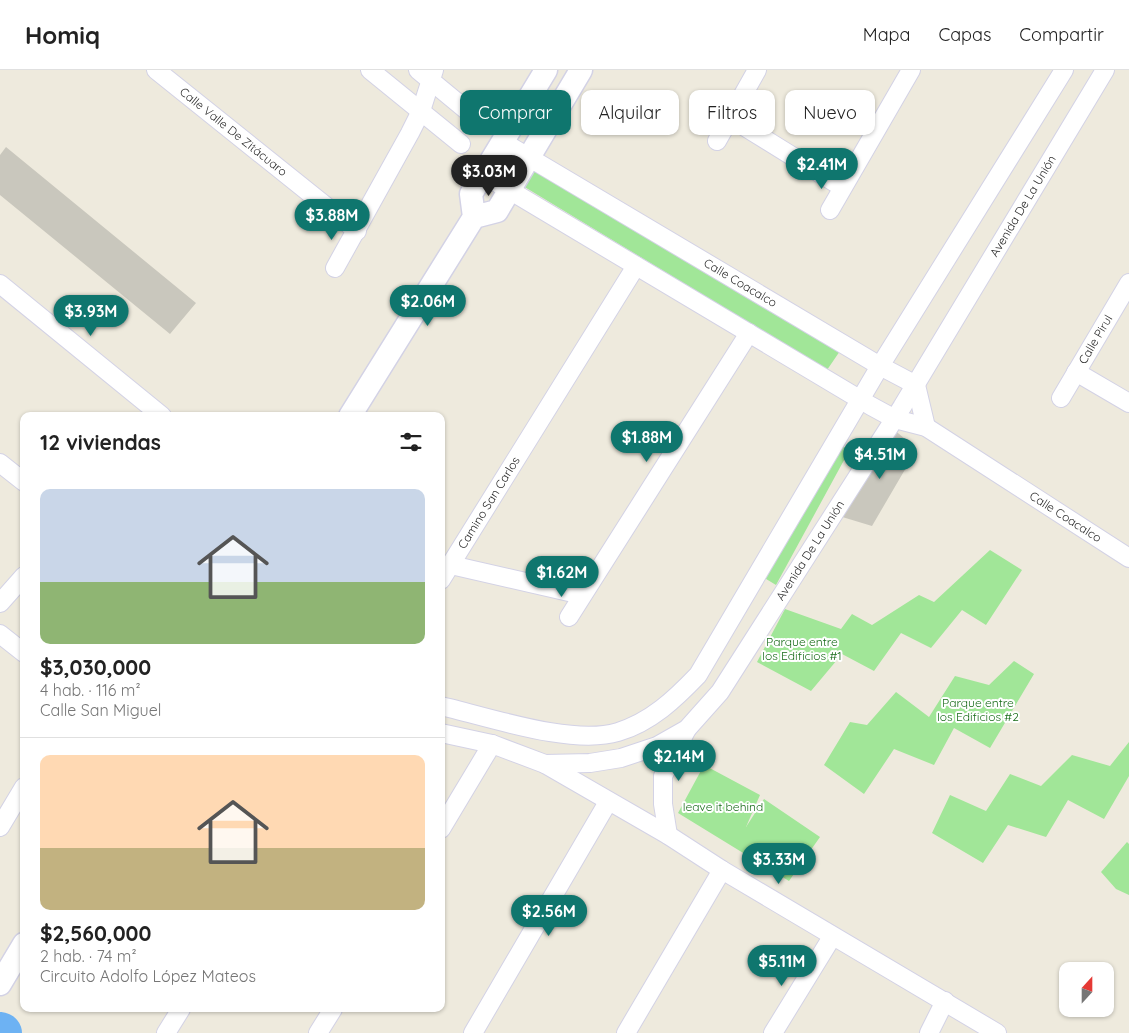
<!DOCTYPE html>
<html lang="es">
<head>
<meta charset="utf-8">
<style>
	:root { --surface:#fff; --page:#f2f2f2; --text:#222; --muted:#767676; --line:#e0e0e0; --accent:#0f766e }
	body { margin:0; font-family:Quicksand,sans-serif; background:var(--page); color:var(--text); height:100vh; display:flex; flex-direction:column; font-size:19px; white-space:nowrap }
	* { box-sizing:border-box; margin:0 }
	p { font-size:16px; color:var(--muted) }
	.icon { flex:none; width:28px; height:28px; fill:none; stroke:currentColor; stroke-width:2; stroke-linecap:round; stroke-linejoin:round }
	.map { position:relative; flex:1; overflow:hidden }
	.drawer { position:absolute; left:20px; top:342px; width:425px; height:600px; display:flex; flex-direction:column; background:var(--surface); border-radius:10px; box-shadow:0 1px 4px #0004 }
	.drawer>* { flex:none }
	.banner { position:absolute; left:460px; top:20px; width:475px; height:45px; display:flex; gap:10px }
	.needle { width:32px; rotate:21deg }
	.fabs { position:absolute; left:1059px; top:892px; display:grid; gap:10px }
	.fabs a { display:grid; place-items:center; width:55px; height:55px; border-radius:10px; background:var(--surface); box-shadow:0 1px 4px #0004; font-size:25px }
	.price { position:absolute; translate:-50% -42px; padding:0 11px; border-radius:18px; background:var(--accent); color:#fff; font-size:16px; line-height:32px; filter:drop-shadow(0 1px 2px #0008) }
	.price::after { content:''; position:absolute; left:50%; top:30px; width:15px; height:11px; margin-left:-8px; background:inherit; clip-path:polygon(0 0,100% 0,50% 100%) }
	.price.current { background:#222; color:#fff }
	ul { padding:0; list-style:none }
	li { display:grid; align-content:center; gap:10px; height:265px; padding:0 20px }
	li+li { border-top:1px solid var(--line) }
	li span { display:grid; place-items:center; height:155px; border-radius:10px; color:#555 }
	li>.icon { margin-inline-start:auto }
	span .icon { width:90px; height:90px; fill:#fffc; stroke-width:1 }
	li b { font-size:21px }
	h2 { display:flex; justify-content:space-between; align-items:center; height:60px; padding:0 20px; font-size:21px }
	.tag { padding:0 18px; border-radius:10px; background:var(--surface); box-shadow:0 1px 4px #0004; font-size:18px; line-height:45px }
	.tag.current { background:var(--accent); color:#fff }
	header { display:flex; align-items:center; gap:30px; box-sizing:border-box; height:70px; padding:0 25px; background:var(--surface); border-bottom:1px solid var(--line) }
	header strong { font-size:24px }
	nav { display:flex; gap:28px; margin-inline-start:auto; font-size:18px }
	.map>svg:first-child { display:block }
	.green { fill:#a1e698 }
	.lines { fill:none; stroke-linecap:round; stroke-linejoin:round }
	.river { stroke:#6db2f3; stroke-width:40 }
	.building { fill:#c9c7bd }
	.minor-casing { stroke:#d3d2e5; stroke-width:20 }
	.tertiary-casing { stroke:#d3d2e5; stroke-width:25 }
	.minor { stroke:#fff; stroke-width:18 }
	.tertiary { stroke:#fff; stroke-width:22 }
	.labels { text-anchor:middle; stroke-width:4; stroke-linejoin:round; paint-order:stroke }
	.street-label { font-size:12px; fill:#2b2b2b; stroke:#fff }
	.park-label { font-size:12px; fill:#186c19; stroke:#fff }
</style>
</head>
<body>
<header>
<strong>Homiq</strong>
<nav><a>Mapa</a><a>Capas</a><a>Compartir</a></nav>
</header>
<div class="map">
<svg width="1129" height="963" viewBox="0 0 1129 963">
	<rect width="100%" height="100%" fill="#eeeadd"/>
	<path class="green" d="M530 94 840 281 827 300 523 116Z
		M837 371 849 381 776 515 761 506Z
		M990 480 1022 500 986 555 962 540 931 578 901 563 874 601 842 584 811 621 757 592 785 539 841 559 852 544 872 555 919 525 934 532Z
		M1014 591 1034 604 990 678 954 658 934 695 894 679 864 724 824 695 850 652 867 655 896 622 929 647 955 606 989 615Z
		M1129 672V706L1104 749 1068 730 1046 767 1008 755 983 793 932 763 950 725 986 741 1010 704 1041 716 1072 685 1110 696Z
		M704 695 760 725 746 757 764 729 820 767 789 811 678 743Z
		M1127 772 1129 774V825L1116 819 1101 802Z"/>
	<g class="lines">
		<path class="river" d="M0 962 2 963"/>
	</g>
	<path class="building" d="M6 77 196 233 170 264 0 125V85Z
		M892 358 917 379 872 456 839 446Z"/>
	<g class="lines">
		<defs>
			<g id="minor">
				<path id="s1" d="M156 0 357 161"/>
				<path d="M370 0 461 74"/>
				<path d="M418 0 476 48"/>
				<path d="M729 47 842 117"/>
				<path d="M717 71 757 0"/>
				<path id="s2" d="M503 72 880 296 916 315 926 357"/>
				<path id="s3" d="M484 105 871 336 895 349 926 357 1129 488"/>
				<path d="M830 140 911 0"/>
				<path d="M335 198 410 63 421 41 434 0"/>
				<path d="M0 214 162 346"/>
				<path d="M1076 302 1129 333"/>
				<path id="s4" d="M1061 328 1129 213"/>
				<path d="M0 393 24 412"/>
				<path d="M451 495 582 525"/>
				<path id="s5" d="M441 510 636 196"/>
				<path d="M0 533 24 506"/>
				<path d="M569 547 749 263"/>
				<path d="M0 564 24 583"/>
				<path d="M441 636C489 647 572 676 618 662 651 652 675 629 698 605L880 296 1064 0"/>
				<path id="s6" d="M441 663 492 674 545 694 590 693 621 688 657 676 687 659 720 622 902 337 1105 0"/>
				<path d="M545 694 668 765 722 800 997 963"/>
				<path d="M0 757 24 717"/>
				<path d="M441 759 492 674"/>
				<path d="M668 765 663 734V706L687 659"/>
				<path d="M166 963 181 939"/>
				<path d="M318 963 333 939"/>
				<path d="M473 963 608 732"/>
				<path d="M626 963 722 800"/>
				<path d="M773 963 832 867"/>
				<path d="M929 963 945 931"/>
			</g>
			<path id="tertiary" d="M474 147 497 141 581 0
				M350 346 474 147 471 124 546 0
				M0 914 24 874"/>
		</defs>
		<use href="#minor" class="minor-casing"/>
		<use href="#tertiary" class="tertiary-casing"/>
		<use href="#minor" class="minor"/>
		<use href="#tertiary" class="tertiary"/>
	</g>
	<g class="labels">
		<g class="street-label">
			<text dy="4" stroke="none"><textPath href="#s1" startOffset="99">Calle Valle De Zitácuaro</textPath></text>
			<text dy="4" stroke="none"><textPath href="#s6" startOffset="880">Avenida De La Unión</textPath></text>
			<text dy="4" stroke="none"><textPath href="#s2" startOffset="276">Calle Coacalco</textPath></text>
			<text dy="4" stroke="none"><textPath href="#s4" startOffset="68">Calle Pirul</textPath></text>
			<text dy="4" stroke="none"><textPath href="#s5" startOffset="91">Camino San Carlos</textPath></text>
			<text dy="4" stroke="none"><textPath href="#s3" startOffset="676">Calle Coacalco</textPath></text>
			<text dy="4" stroke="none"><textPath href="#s6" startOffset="475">Avenida De La Unión</textPath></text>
		</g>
		<g class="park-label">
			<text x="802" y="576">Parque entre<tspan x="802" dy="14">los Edificios #1</tspan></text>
			<text x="978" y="637">Parque entre<tspan x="978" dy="14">los Edificios #2</tspan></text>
			<text x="723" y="741">leave it behind</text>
		</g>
	</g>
</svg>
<div class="fabs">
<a><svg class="needle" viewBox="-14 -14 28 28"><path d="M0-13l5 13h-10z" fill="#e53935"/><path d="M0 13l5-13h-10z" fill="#767676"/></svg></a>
</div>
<b class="price" style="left:822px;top:120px">$2.41M</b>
<b class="price current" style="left:489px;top:127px">$3.03M</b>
<b class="price" style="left:332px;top:171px">$3.88M</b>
<b class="price" style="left:428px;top:257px">$2.06M</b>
<b class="price" style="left:91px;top:267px">$3.93M</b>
<b class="price" style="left:647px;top:393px">$1.88M</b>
<b class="price" style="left:880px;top:410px">$4.51M</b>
<b class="price" style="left:562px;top:528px">$1.62M</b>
<b class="price" style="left:679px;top:712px">$2.14M</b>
<b class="price" style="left:779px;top:815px">$3.33M</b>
<b class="price" style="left:549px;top:867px">$2.56M</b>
<b class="price" style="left:782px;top:917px">$5.11M</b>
<div class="banner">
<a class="tag current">Comprar</a>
<a class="tag">Alquilar</a>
<a class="tag">Filtros</a>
<a class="tag">Nuevo</a>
</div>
<section class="drawer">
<h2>12 viviendas<svg class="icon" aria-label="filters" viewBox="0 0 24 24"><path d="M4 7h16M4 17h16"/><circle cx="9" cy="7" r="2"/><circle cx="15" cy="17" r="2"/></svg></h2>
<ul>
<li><span style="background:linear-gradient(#c9d6e8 60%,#8fb573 0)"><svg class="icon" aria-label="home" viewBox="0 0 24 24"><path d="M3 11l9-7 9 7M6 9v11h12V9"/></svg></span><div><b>$3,030,000</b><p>4 hab. · 116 m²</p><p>Calle San Miguel</p></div></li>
<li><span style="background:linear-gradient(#ffd9b3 60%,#c2b280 0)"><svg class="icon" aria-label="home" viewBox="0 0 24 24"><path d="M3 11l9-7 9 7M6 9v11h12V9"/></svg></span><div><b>$2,560,000</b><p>2 hab. · 74 m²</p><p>Circuito Adolfo López Mateos</p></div></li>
</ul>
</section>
</div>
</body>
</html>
